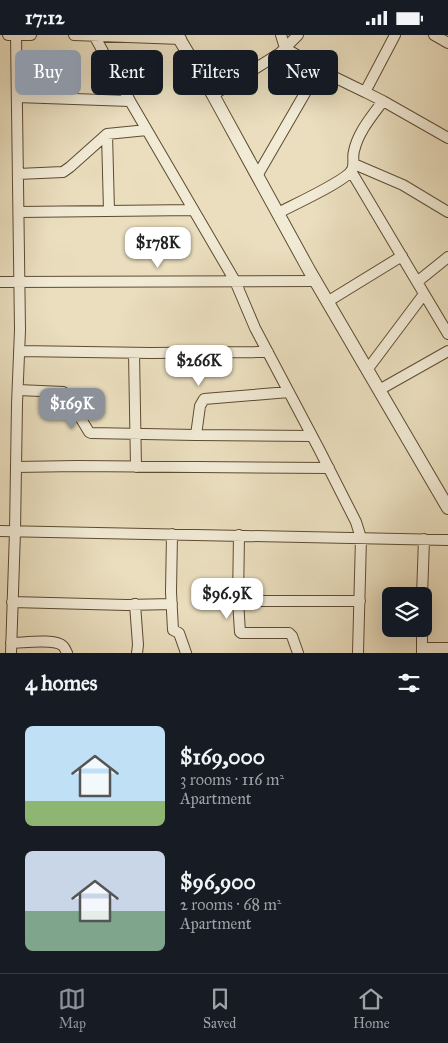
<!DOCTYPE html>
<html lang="en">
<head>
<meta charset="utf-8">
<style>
	:root { --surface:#171b24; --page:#20242c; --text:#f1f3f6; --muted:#9ea1a6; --line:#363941; --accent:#8c9099 }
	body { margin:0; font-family:"IM FELL Great Primer",serif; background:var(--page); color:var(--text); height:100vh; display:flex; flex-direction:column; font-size:19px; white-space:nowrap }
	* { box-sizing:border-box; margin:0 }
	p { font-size:16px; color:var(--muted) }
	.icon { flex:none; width:28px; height:28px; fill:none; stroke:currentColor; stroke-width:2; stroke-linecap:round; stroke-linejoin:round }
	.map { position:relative; height:618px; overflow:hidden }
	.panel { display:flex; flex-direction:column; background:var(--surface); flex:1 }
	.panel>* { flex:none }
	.top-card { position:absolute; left:15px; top:15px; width:419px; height:45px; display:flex; gap:10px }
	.fabs { position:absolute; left:382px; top:552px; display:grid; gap:10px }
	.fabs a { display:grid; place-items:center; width:50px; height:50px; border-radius:8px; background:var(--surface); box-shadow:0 5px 20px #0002; font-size:25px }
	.price { position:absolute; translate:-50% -42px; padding:0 11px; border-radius:10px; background:#fff; color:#222; font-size:16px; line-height:32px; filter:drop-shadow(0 1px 2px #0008) }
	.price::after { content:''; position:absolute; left:50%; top:30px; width:15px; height:11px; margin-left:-8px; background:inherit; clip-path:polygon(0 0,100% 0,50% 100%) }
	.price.active { background:var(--accent); color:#fff }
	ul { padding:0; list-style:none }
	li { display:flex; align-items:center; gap:15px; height:125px; padding:0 25px }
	li span { display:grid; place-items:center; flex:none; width:140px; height:100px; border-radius:8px; color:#555 }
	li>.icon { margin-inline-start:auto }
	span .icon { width:60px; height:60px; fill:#fffc; stroke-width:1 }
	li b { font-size:21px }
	h2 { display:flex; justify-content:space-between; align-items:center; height:60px; padding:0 25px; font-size:21px }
	.chip { padding:0 18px; border-radius:8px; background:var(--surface); box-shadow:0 5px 20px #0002; font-size:18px; line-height:45px }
	.chip.active { background:var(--accent); color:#fff }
	.status { display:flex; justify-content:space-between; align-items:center; height:35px; padding:0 25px; background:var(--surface); direction:ltr }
	.status svg { height:14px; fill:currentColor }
	.menu { display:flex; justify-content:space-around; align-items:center; height:70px; border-top:1px solid var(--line); background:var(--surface); font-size:14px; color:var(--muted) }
	.menu a { display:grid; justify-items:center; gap:2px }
	.menu .active { color:var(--accent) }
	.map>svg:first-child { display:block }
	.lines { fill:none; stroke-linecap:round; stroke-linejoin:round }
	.minor-casing { stroke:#5e4b31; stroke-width:12 }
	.tertiary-casing { stroke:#5e4b31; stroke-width:14 }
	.minor { stroke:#f1ead5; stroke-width:10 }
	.tertiary { stroke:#f1ead5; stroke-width:12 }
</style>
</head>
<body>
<div class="status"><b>17:12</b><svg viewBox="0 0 49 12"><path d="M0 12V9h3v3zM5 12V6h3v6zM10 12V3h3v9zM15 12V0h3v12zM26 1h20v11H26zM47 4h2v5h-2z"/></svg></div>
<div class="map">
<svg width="448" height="618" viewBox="0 0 448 618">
	<rect width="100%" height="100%" fill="#eadebe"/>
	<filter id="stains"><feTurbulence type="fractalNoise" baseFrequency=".004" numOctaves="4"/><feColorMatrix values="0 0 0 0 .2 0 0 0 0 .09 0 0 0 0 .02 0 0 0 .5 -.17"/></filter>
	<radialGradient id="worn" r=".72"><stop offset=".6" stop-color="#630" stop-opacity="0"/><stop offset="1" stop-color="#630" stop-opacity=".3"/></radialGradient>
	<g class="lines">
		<defs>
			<path id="minor" d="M8 0H31
				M74 0 181 4
				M281 0 285 13 328 39 365 57
				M395 0 365 57 383 66 448 103
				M434 0 448 8
				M95 2 130 66 235 246 255 293 319 414 356 487 361 503 358 618
				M213 60 280 18 298 0
				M17 62 130 66
				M107 99 109 176
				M354 129 403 150 448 177
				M351 136 448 299
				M18 139 63 137 70 132 107 99 147 95
				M257 141 319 34
				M19 177 193 175
				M278 178C291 171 346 146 352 135 355 129 352 122 354 116 358 97 372 81 383 66
				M0 247 315 246
				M417 247 448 222
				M327 267 402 221
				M19 316 151 318 268 317
				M134 318 136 432
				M367 335 424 259
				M18 355 63 357 66 359 89 397 91 398 196 400 200 371 204 364 289 357
				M379 355 448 316
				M196 400 312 401
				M16 432 77 431 329 433
				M0 496 448 505
				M172 499 171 557 173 595 179 598 186 618
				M239 500 238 566 240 597 241 598H289L292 601 298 618
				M422 561 424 504
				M238 566H360
				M12 567 127 570 172 569
				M135 569 138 610 137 618
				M11 608C23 608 55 603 63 611 65 613 66 616 67 618
				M422 613H448
				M11 618 15 496 17 369 20 295 16 0
				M422 618V594"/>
			<path id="tertiary" d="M177 0 213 60 309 235 448 473"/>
		</defs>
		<use href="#minor" class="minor-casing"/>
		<use href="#tertiary" class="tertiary-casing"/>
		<use href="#minor" class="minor"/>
		<use href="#tertiary" class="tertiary"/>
	</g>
	<rect width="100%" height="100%" filter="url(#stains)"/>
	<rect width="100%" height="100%" fill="url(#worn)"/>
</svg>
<div class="fabs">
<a><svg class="icon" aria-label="layers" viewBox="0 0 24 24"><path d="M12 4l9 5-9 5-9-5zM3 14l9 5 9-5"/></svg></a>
</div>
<b class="price" style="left:158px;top:234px">$178K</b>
<b class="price" style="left:199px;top:352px">$266K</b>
<b class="price active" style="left:72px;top:395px">$169K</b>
<b class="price" style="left:227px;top:585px">$96.9K</b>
<div class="top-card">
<a class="chip active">Buy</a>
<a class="chip">Rent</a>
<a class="chip">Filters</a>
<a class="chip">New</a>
</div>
</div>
<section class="panel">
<h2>4 homes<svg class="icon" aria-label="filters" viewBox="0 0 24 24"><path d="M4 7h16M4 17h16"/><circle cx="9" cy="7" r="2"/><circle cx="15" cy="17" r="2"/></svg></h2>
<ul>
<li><span style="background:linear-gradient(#bfe0f5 75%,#8fb573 0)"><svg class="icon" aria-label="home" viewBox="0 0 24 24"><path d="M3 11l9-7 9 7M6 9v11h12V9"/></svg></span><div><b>$169,000</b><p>3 rooms · 116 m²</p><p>Apartment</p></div></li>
<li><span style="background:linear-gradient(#c9d6e8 60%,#7fa58c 0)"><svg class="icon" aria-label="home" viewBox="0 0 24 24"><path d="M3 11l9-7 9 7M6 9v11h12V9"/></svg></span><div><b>$96,900</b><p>2 rooms · 68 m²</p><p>Apartment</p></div></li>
</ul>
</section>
<nav class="menu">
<a class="active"><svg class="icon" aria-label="map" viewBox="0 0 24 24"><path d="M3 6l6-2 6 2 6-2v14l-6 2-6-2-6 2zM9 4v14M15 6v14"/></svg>Map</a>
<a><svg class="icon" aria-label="saved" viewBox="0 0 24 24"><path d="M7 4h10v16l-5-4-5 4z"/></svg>Saved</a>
<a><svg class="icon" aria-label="home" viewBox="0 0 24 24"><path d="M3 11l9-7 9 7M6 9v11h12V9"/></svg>Home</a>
</nav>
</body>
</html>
